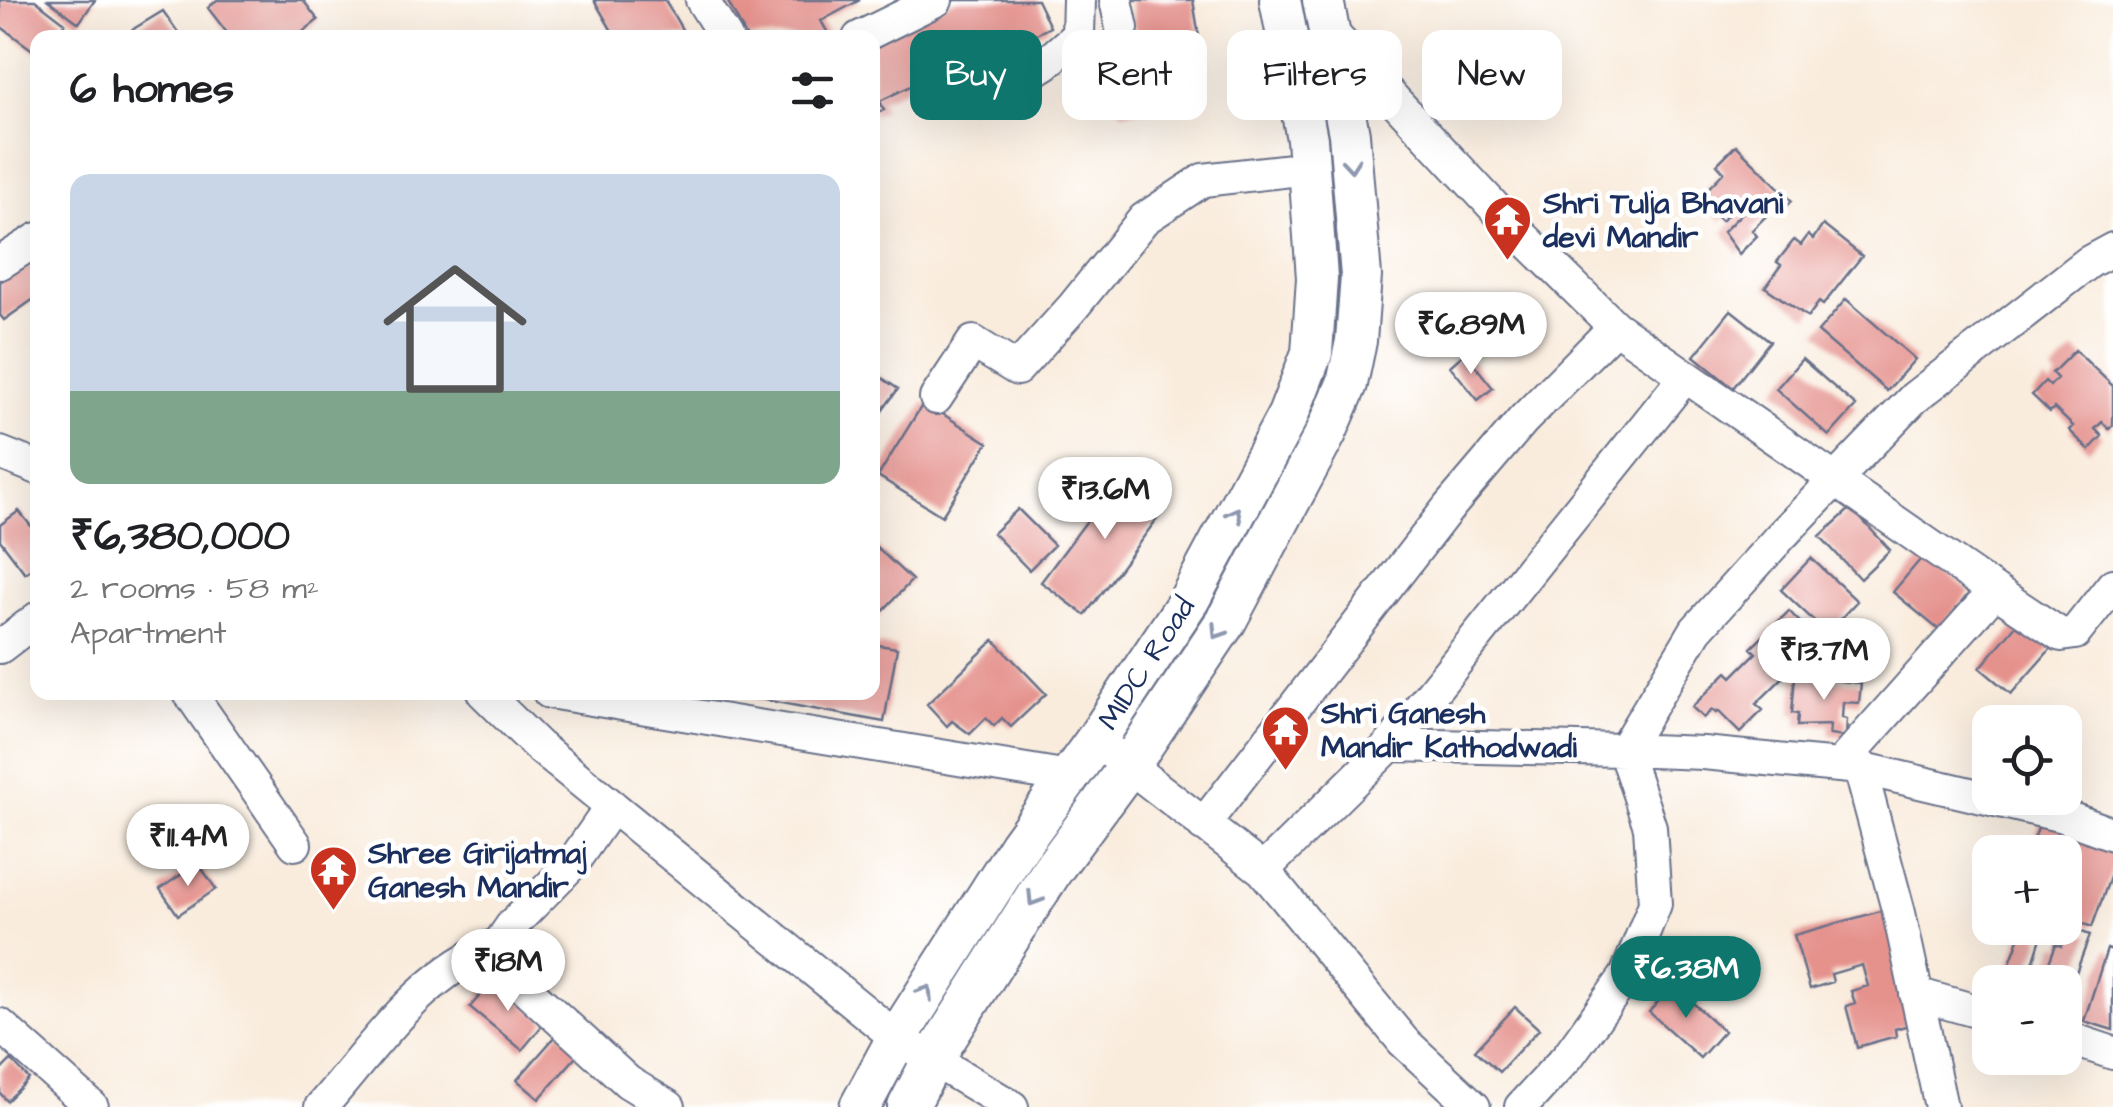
<!DOCTYPE html>
<html lang="en">
<head>
<meta charset="utf-8">
<style>
	:root { --surface:#fff; --page:#f6f6f6; --text:#202124; --muted:#757577; --accent:#0f766e }
	body { margin:0; font-family:"Architects Daughter",sans-serif; background:var(--page); color:var(--text); height:100vh; display:flex; flex-direction:column; font-size:38px; white-space:nowrap }
	* { box-sizing:border-box; margin:0 }
	p { font-size:32px; color:var(--muted) }
	.icon { flex:none; width:55px; height:55px; fill:none; stroke:currentColor; stroke-width:2; stroke-linecap:round; stroke-linejoin:round }
	.map { position:relative; flex:1; overflow:hidden }
	.sheet { position:absolute; left:30px; top:30px; width:850px; height:670px; display:flex; flex-direction:column; background:var(--surface); border-radius:20px; box-shadow:0 10px 40px #0002 }
	.sheet>* { flex:none }
	.banner { position:absolute; left:910px; top:30px; width:950px; height:90px; display:flex; gap:20px }
	.tools { position:absolute; left:1972px; top:705px; display:grid; gap:20px }
	.tools a { display:grid; place-items:center; width:110px; height:110px; border-radius:20px; background:var(--surface); box-shadow:0 10px 40px #0002; font-size:50px }
	.price { position:absolute; translate:-50% -85px; padding:0 22px; border-radius:35px; background:#fff; color:#222; font-size:32px; line-height:65px; filter:drop-shadow(0 2px 5px #0008) }
	.price::after { content:''; position:absolute; left:50%; top:60px; width:30px; height:22px; margin-left:-15px; background:inherit; clip-path:polygon(0 0,100% 0,50% 100%) }
	.price.selected { background:var(--accent); color:#fff }
	ul { padding:0; list-style:none }
	li { display:grid; align-content:center; gap:20px; height:530px; padding:0 40px }
	li span { display:grid; place-items:center; height:310px; border-radius:20px; color:#555 }
	li>.icon { margin-inline-start:auto }
	span .icon { width:180px; height:180px; fill:#fffc; stroke-width:1 }
	li b { font-size:42px }
	h2 { display:flex; justify-content:space-between; align-items:center; height:120px; padding:0 40px; font-size:42px }
	.tag { padding:0 35px; border-radius:20px; background:var(--surface); box-shadow:0 10px 40px #0002; font-size:35px; line-height:90px }
	.tag.selected { background:var(--accent); color:#fff }
	.map>svg:first-child { display:block }
	.building { fill:#e5928d }
	.lines { fill:none; stroke-linecap:round; stroke-linejoin:round }
	.minor-casing { stroke:#69718a; stroke-width:36 }
	.major-casing { stroke:#69718a; stroke-width:44 }
	.minor { stroke:#fff; stroke-width:32 }
	.major { stroke:#fff; stroke-width:40 }
	.oneway { stroke:#8d97ae }
	.labels { text-anchor:middle; stroke-width:9; stroke-linejoin:round; paint-order:stroke }
	.poi-label { font-size:30px; font-weight:bold; fill:#1b2f5e; stroke:#fff; text-anchor:start }
	.street-label { font-size:30px; fill:#1b2f5e; stroke:#fff }
</style>
</head>
<body>
<div class="map">
<svg width="2113" height="1107" viewBox="0 0 2113 1107">
	<rect width="100%" height="100%" fill="#fff"/>
	<filter id="ink" filterUnits="userSpaceOnUse"><feTurbulence type="fractalNoise" baseFrequency=".01" numOctaves="2"/><feDisplacementMap in="SourceGraphic" scale="20" xChannelSelector="R" yChannelSelector="G"/><feConvolveMatrix kernelMatrix="1 2 1 2 8 2 1 2 1" color-interpolation-filters="sRGB"/></filter>
	<filter id="wash" filterUnits="userSpaceOnUse"><feTurbulence type="fractalNoise" baseFrequency=".0048" numOctaves="4" result="noise"/><feDisplacementMap in="SourceGraphic" scale="40" xChannelSelector="R" yChannelSelector="G"/><feGaussianBlur stdDeviation="2.25" result="paint"/><feColorMatrix in="noise" values="0 0 0 0 0 0 0 0 0 0 0 0 0 0 0 0 0 1.4 0 .05"/><feComposite in="paint" operator="in"/></filter>
	<g filter="url(#wash)">
		<rect width="100%" height="100%" fill="#f9ecdd"/>
		<g id="blocks">
			<path class="building" d="M0 0H35L65 23 54 38H38V54L0 26Z
				M48 0H95L79 23Z
				M217 0H303L318 20 295 38H231L208 8Z
				M594 0H665L687 38H616Z
				M727 0H860L821 21 828 33 820 38H747Z
				M955 0H1037L1050 27 1009 48 1003 37 981 48 986 59 958 73 954 65 880 101 884 110 872 116V41Z
				M1130 0H1193L1203 61 1176 65 1182 103 1121 113 1110 45 1136 41Z
				M163 11 182 38H123L135 28Z
				M1736 145 1792 201 1777 216 1772 210 1752 230 1757 236 1739 254 1723 232 1746 209 1740 203 1721 221 1710 210 1704 216 1692 205 1724 172 1717 164Z
				M1823 225 1862 256 1823 305 1819 302 1808 317 1765 287 1781 265 1777 262 1794 240 1801 245 1808 235 1813 239Z
				M38 255V296L4 320 0 315V282Z
				M1846 299 1915 359 1887 391 1818 332Z
				M1731 310 1770 341 1733 388 1694 356Z
				M2075 350 2113 386V425L2109 429 2102 422 2095 429 2102 436 2089 450 2069 430 2073 426 2054 408 2050 412 2032 395 2045 381 2050 386 2057 378 2052 373Z
				M1465 353 1493 388 1478 400 1450 366Z
				M1802 359 1856 406 1829 436 1776 389Z
				M872 371 898 389 872 425Z
				M924 402 988 443 942 516 878 476Z
				M1125 470 1169 503 1085 615 1041 582Z
				M1851 508 1890 550 1860 579 1820 536Z
				M1018 509 1054 545 1029 570 993 533Z
				M19 511 38 535V564L25 573 0 540V525Z
				M872 543 912 580 872 622Z
				M1925 554 1970 592 1939 630 1893 592Z
				M1811 558 1857 601 1827 633 1781 590Z
				M1789 611 1819 642 1756 704 1763 710 1740 733 1718 711 1716 713 1712 710 1703 718 1692 707 1727 672 1732 677 1756 653 1751 648Z
				M2022 618 2053 646 2011 694 1980 668Z
				M994 640 1046 694 1011 727 1002 718 994 726 986 718 970 734 952 721 947 726 927 704Z
				M872 644 897 648 884 722 754 698 755 692H872Z
				M1795 676 1861 683 1859 703 1843 702 1842 718 1847 719 1846 737 1829 735 1830 725 1797 726 1798 714 1792 713Z
				M2041 820 2113 846V869L2092 927 2065 917V852H2029Z
				M198 863 216 889 178 915 160 889Z
				M1888 909 1920 1022 1895 1029 1896 1036 1857 1047 1846 1006 1855 1003 1851 991 1868 986 1862 965 1831 974 1833 982 1810 989 1794 935Z
				M2069 927 2090 935 2065 1002V982H2003L2023 928H2041L2038 937 2041 938 2033 963 2047 968 2056 944 2062 946Z
				M2107 949 2113 951V1030L2084 1021Z
				M495 978 546 1021 522 1050 470 1007Z
				M1673 985 1724 1031 1700 1058 1649 1012Z
				M1515 1007 1539 1029 1499 1072 1475 1050Z
				M560 1031 582 1050 539 1099 517 1080Z
				M11 1060 29 1079 7 1101 0 1093V1071Z"/>
		</g>
	</g>
	<g filter="url(#ink)">
		<use href="#blocks" fill-opacity="0" stroke="#69718a" stroke-width="2.5"/>
		<g class="lines">
			<defs>
				<path id="minor" d="M702 0 726 38
					M1116 0 1122 28
					M1329 30 1510 224 1615 327 1995 591 1839 766
					M859 38 936 0
					M1019 80 1046 63 1078 35 1079 0
					M0 263 38 239
					M936 398 973 342 1017 369 1073 307 1144 219 1203 180 1309 168
					M0 453 38 468
					M1995 591 2061 635 2075 633 2113 585
					M0 647 38 618
					M189 692 295 844
					M483 692 538 746 897 1038 1012 1107
					M549 692 1069 777
					M1390 745 1684 378
					M1111 752 1263 870 1403 1041 1474 1107
					M1860 768 1899 913 1941 1107
					M612 806 571 865 513 924 499 944 503 962 514 978 628 1082 669 1107
					M1203 825 1449 507 1523 420 1615 327
					M1263 870 1390 745 1624 750 1696 630 1780 537 1914 398 2089 262 2113 249
					M1916 994 1990 1015
					M0 1025 92 1107
					M2065 1037 2113 1053
					M321 1107C373 1048 422 972 499 944
					M1521 1107 1568 1056 1626 976 1655 904 1650 827 1624 750 1703 753 1860 768 2063 816 2113 834"/>
				<path id="major" d="M860 1107 897 1038 1019 846 1096 740 1189 600 1288 415 1312 353 1317 278 1307 139 1280 0
					M908 1107 933 1059 1053 869 1129 766 1226 621 1326 433 1347 384 1356 341 1361 276 1349 134 1323 0"/>
			</defs>
			<use href="#minor" class="minor-casing"/>
			<use href="#major" class="major-casing"/>
			<use href="#minor" class="minor"/>
			<use href="#major" class="major"/>
		</g>
		<defs><path id="oneway-chevron" d="M-2-3.5L2.5 0L-2 3.5" fill="none" stroke-width="1.6" stroke-linecap="round" stroke-linejoin="round" transform="scale(2.5)"/></defs>
		<g class="oneway">
			<use href="#oneway-chevron" transform="translate(1351 165) rotate(85)"/>
			<use href="#oneway-chevron" transform="translate(1235 514) rotate(-62)"/>
			<use href="#oneway-chevron" transform="translate(1218 632) rotate(123)"/>
			<use href="#oneway-chevron" transform="translate(1034 899) rotate(122)"/>
			<use href="#oneway-chevron" transform="translate(926 992) rotate(-58)"/>
		</g>
	</g>
	<defs>
		<symbol id="temple-pin" viewBox="-11 -11 22 30"><path d="M0 17L-7.5 6A9.5 9.5 0 1 1 7.5 6Z" fill="#c8321e" stroke="#fff"/><path d="M0-6L5-2H3V0L6.5 2.5H4V6H1.5V3h-3V6H-4V2.5H-6.5L-3 0V-2H-5Z" fill="#fff"/></symbol>
	</defs>
	<g fill-rule="evenodd">
		<use href="#temple-pin" x="1480" y="192" width="55" height="75"/>
		<use href="#temple-pin" x="1258" y="702" width="55" height="75"/>
		<use href="#temple-pin" x="306" y="842" width="55" height="75"/>
	</g>
	<g class="labels">
		<g class="poi-label">
			<text x="1543" y="213">Shri Tulja Bhavani<tspan x="1543" dy="34">devi Mandir</tspan></text>
			<text x="1321" y="723">Shri Ganesh<tspan x="1321" dy="34">Mandir Kathodwadi</tspan></text>
			<text x="368" y="863">Shree Girijatmaj<tspan x="368" dy="34">Ganesh Mandir</tspan></text>
		</g>
		<g class="street-label">
			<text transform="translate(1146 663) rotate(-57)" y="10">MIDC Road</text>
		</g>
	</g>
</svg>
<div class="tools">
<a><svg class="icon" aria-label="locate" viewBox="0 0 24 24"><circle cx="12" cy="12" r="6"/><path d="M12 2v4M12 18v4M2 12h4M18 12h4"/></svg></a>
<a>+</a>
<a>−</a>
</div>
<b class="price" style="left:1471px;top:377px">₹6.89M</b>
<b class="price" style="left:1105px;top:542px">₹13.6M</b>
<b class="price" style="left:1824px;top:703px">₹13.7M</b>
<b class="price" style="left:188px;top:889px">₹11.4M</b>
<b class="price" style="left:508px;top:1014px">₹18M</b>
<b class="price selected" style="left:1686px;top:1021px">₹6.38M</b>
<div class="banner">
<a class="tag selected">Buy</a>
<a class="tag">Rent</a>
<a class="tag">Filters</a>
<a class="tag">New</a>
</div>
<section class="sheet">
<h2>6 homes<svg class="icon" aria-label="filters" viewBox="0 0 24 24"><path d="M4 7h16M4 17h16"/><circle cx="9" cy="7" r="2"/><circle cx="15" cy="17" r="2"/></svg></h2>
<ul>
<li><span style="background:linear-gradient(#c9d6e8 70%,#7fa58c 0)"><svg class="icon" aria-label="home" viewBox="0 0 24 24"><path d="M3 11l9-7 9 7M6 9v11h12V9"/></svg></span><div><b>₹6,380,000</b><p>2 rooms · 58 m²</p><p>Apartment</p></div></li>
</ul>
</section>
</div>
</body>
</html>
